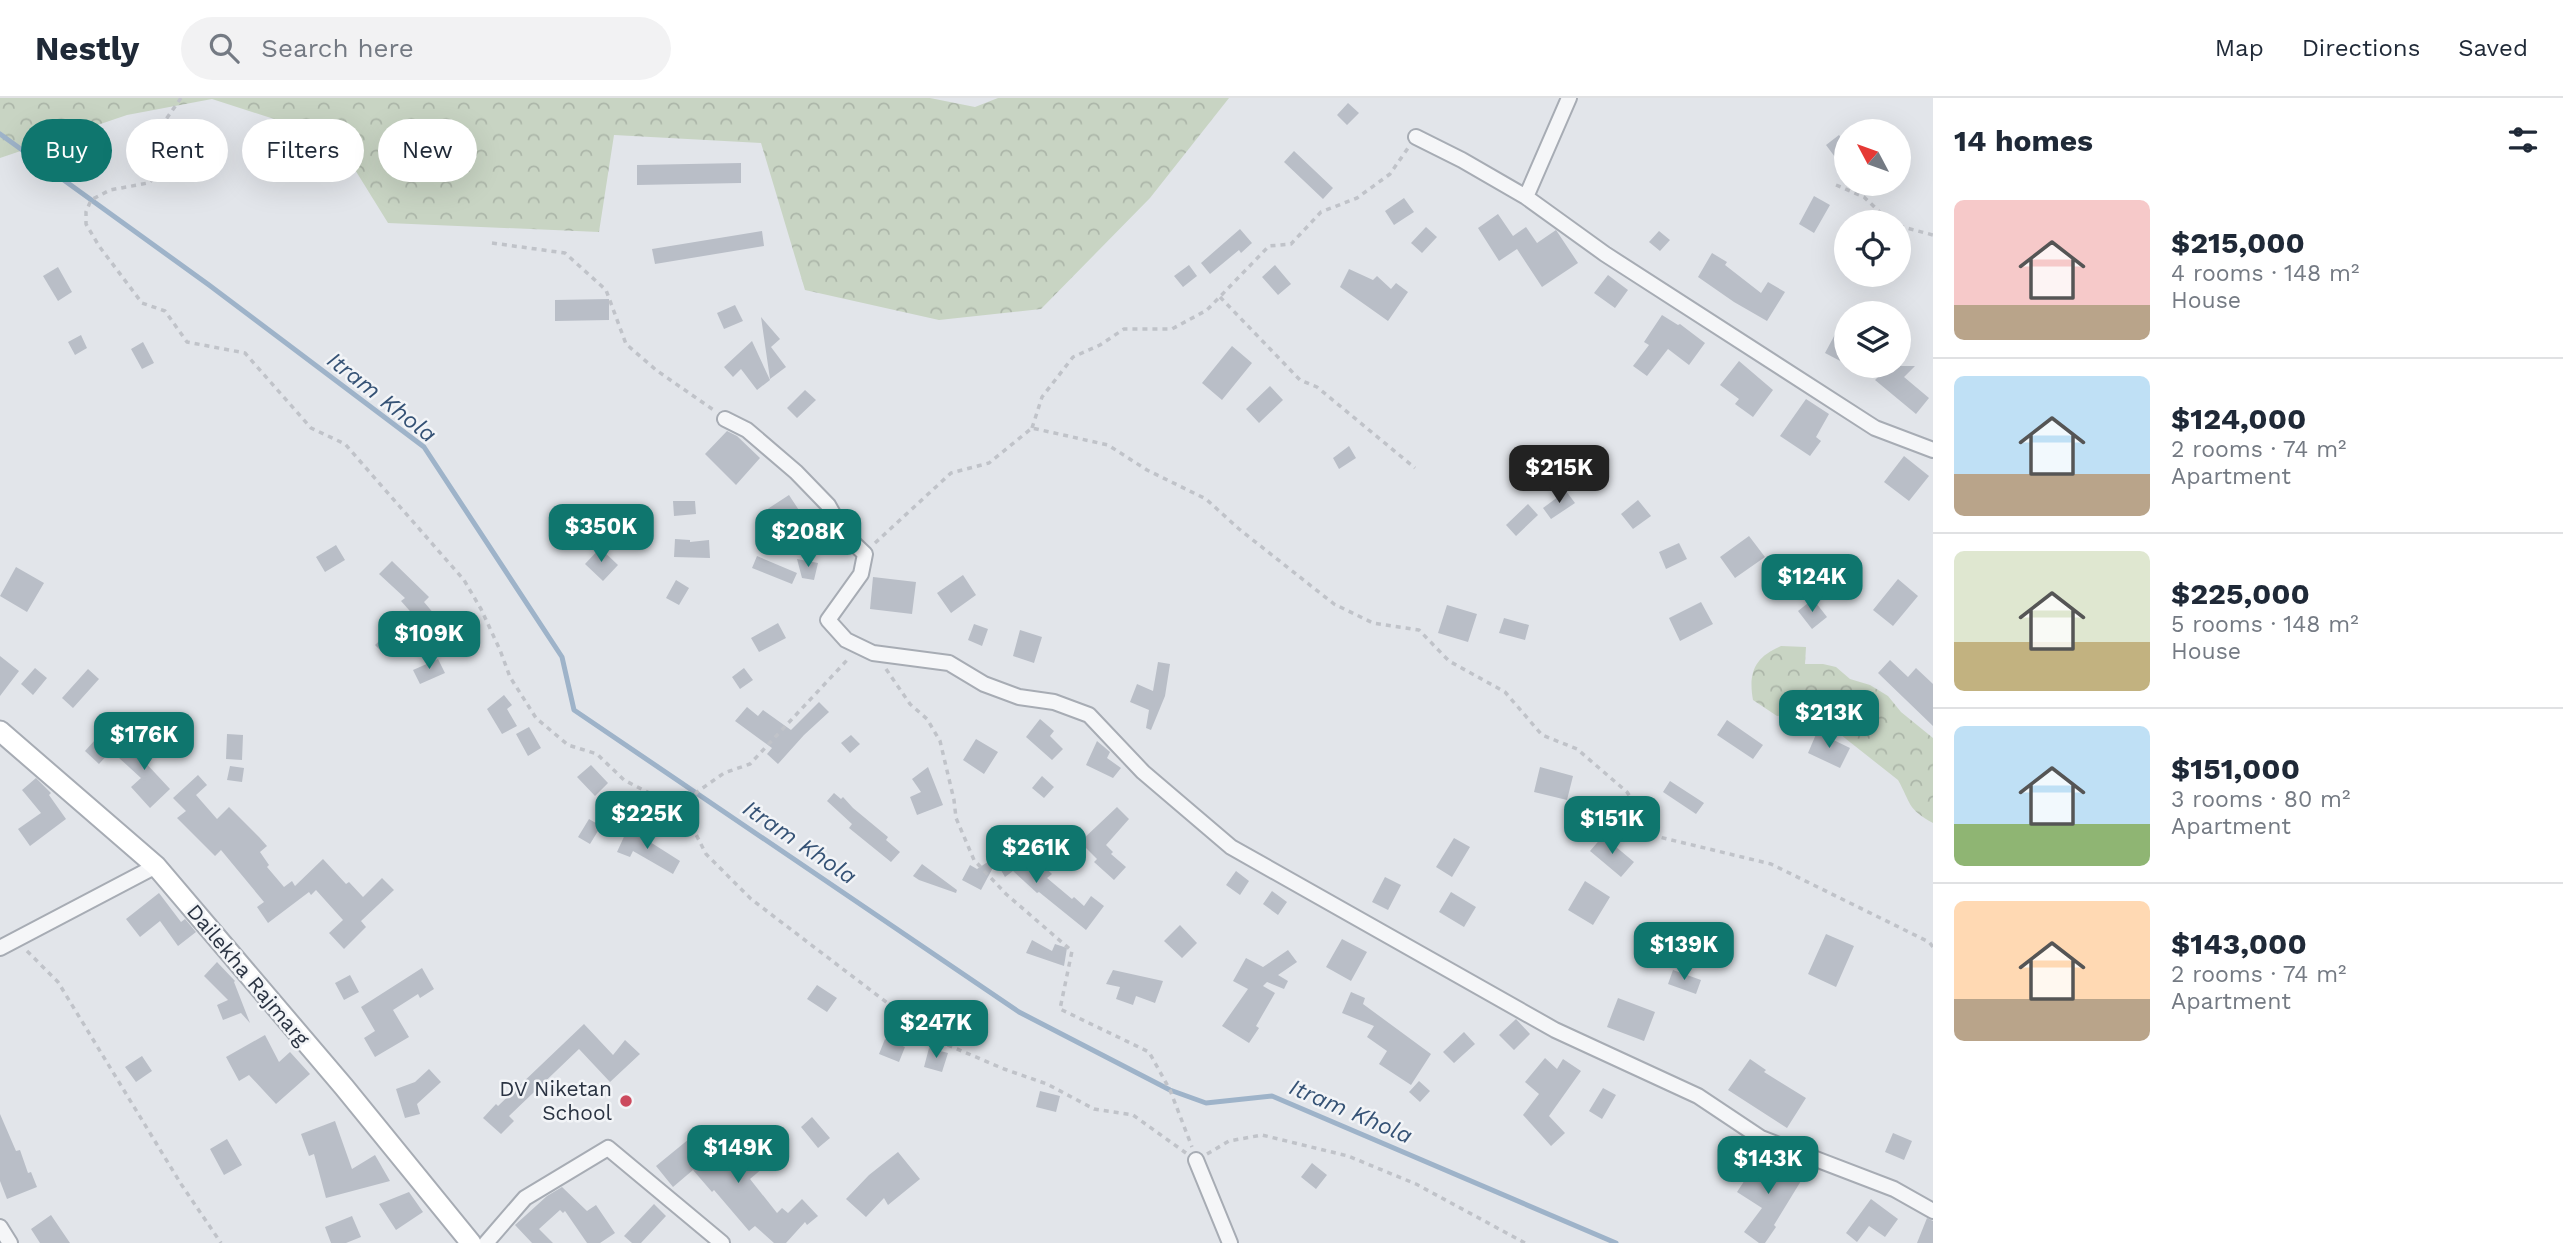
<!DOCTYPE html>
<html lang="en">
<head>
<meta charset="utf-8">
<style>
	:root { --surface:#fff; --page:#f2f2f3; --text:#1f2937; --muted:#747a83; --line:#e0e1e3; --accent:#0f766e }
	body { margin:0; font-family:"Work Sans",sans-serif; background:var(--page); color:var(--text); height:100vh; display:flex; flex-direction:column; font-size:26px; white-space:nowrap }
	* { box-sizing:border-box; margin:0 }
	p { font-size:23px; color:var(--muted) }
	.icon { flex:none; width:38px; height:38px; fill:none; stroke:currentColor; stroke-width:2; stroke-linecap:round; stroke-linejoin:round }
	.map { position:relative; flex:1; overflow:hidden }
	.panel { display:flex; flex-direction:column; background:var(--surface); width:630px }
	.panel>* { flex:none }
	.banner { position:absolute; left:21px; top:21px; width:665px; height:63px; display:flex; gap:14px }
	.needle { width:46px; rotate:311deg }
	.tools { position:absolute; left:1834px; top:21px; display:grid; gap:14px }
	.tools a { display:grid; place-items:center; width:77px; height:77px; border-radius:50%; background:var(--surface); box-shadow:0 7px 28px #0002; font-size:35px }
	.price { position:absolute; translate:-50% -60px; padding:0 16px; border-radius:14px; background:var(--accent); color:#fff; font-size:23px; line-height:46px; filter:drop-shadow(0 2px 4px #0008) }
	.price::after { content:''; position:absolute; left:50%; top:42px; width:21px; height:16px; margin-left:-10px; background:inherit; clip-path:polygon(0 0,100% 0,50% 100%) }
	.price.on { background:#222; color:#fff }
	ul { padding:0; list-style:none }
	li { display:flex; align-items:center; gap:21px; height:175px; padding:0 21px }
	li+li { border-top:2px solid var(--line) }
	li span { display:grid; place-items:center; flex:none; width:196px; height:140px; border-radius:10px; color:#555 }
	li>.icon { margin-inline-start:auto }
	span .icon { width:84px; height:84px; fill:#fffc; stroke-width:1 }
	li b { font-size:30px }
	h2 { display:flex; justify-content:space-between; align-items:center; height:84px; padding:0 21px; font-size:30px }
	.tag { padding:0 24px; border-radius:32px; background:var(--surface); box-shadow:0 7px 28px #0002; font-size:24px; line-height:63px }
	.tag.on { background:var(--accent); color:#fff }
	header { display:flex; align-items:center; gap:42px; box-sizing:border-box; height:98px; padding:0 35px; background:var(--surface); border-bottom:2px solid var(--line) }
	header strong { font-size:33px }
	nav { display:flex; gap:38px; margin-inline-start:auto; font-size:24px }
	.search { width:490px; height:63px; background:var(--page); display:flex; align-items:center; gap:18px; box-sizing:border-box; padding:0 24px; border-radius:38px; color:var(--muted); font-size:26px }
	main { display:flex; flex:1; min-height:0 }
	.map>svg:first-child { display:block }
	.forest { fill:url(#forest-crowns) }
	.lines { fill:none; stroke-linecap:round; stroke-linejoin:round }
	.stream { stroke:#9eb3c9; stroke-width:5 }
	.building { fill:#b9bec7 }
	.street-casing { stroke:#a7acb4; stroke-width:18 }
	.secondary-casing { stroke:#a7acb4; stroke-width:23 }
	.path { stroke:#c0c3c9; stroke-width:3.5; stroke-dasharray:5 5; stroke-linecap:butt }
	.street { stroke:#f5f6f8; stroke-width:14 }
	.secondary { stroke:#fff; stroke-width:19 }
	.poi-dot { fill:#cc4a5e; stroke:#f2f4f7; stroke-width:2.5 }
	.labels { text-anchor:middle; stroke-width:5; stroke-linejoin:round; paint-order:stroke }
	.street-label { font-size:21px; fill:#2a3342; stroke:#f2f4f7 }
	.poi-label { font-size:21px; fill:#2a3342; stroke:#f2f4f7; text-anchor:end }
	.water-label { font-size:23px; font-style:italic; fill:#355275; stroke:#f2f4f7 }
</style>
</head>
<body>
<header>
<strong>Nestly</strong>
<div class="search"><svg class="icon" aria-label="search" viewBox="0 0 24 24"><circle cx="10" cy="10" r="6"/><path d="M15 15l6 6"/></svg>Search here</div>
<nav><a>Map</a><a>Directions</a><a>Saved</a></nav>
</header>
<main>
<div class="map">
<svg width="1933" height="1145" viewBox="0 0 1933 1145">
	<defs>
		<pattern id="forest-crowns" width="20" height="18" patternUnits="userSpaceOnUse" patternTransform="scale(1.75)"><rect width="20" height="18" fill="#c8d4c3"/><path d="M2 6a3 3 0 1 1 6 0M12 15a3 3 0 1 1 6 0" fill="none" stroke="#acb6a9"/></pattern>
	</defs>
	<rect width="100%" height="100%" fill="#e2e5ea"/>
	<path class="forest" d="M0 0H930L975 9 998 0H1229L1150 100 1041 211 939 222 805 192 761 45 614 37 599 134 388 125 336 41 212 1 127 17 0 60Z
		M1781 548 1806 549 1805 566H1823L1836 569 1850 581 1870 587 1888 598 1901 614 1933 640V725C1907 711 1911 705 1898 682L1822 622 1794 617 1777 618 1753 602C1748 574 1755 559 1781 548Z"/>
	<g class="lines">
		<path class="stream" d="M0 36 209 187 424 349 562 559 574 612 1019 914 1170 992 1206 1005 1272 998 1616 1145"/>
	</g>
	<path class="building" d="M1348 5 1359 15 1347 27 1337 17Z
		M1839 37 1846 46V57L1838 63 1826 47Z
		M1294 53 1333 90 1323 101 1284 64Z
		M741 65V85L637 87V67Z
		M1814 98 1830 107 1814 135 1799 126Z
		M1404 100 1414 114 1394 127 1385 113Z
		M1498 116 1513 138 1526 129 1537 145 1556 132 1578 165 1542 189 1517 151 1499 163 1478 130Z
		M1426 129 1437 139 1422 155 1411 145Z
		M1240 131 1252 145 1241 155 1239 152 1210 176 1201 165Z
		M762 133 764 148 655 166 652 151Z
		M1659 133 1670 142 1660 153 1649 144Z
		M1712 155 1727 164 1725 167 1761 195 1768 184 1785 194 1767 223 1734 204 1698 179Z
		M1189 167 1197 178 1183 189 1174 178Z
		M1275 167 1291 186 1278 197 1262 179Z
		M58 169 72 194 58 203 43 178Z
		M1349 171 1373 182 1377 178 1391 191 1396 185 1408 194 1388 223 1340 189Z
		M1608 177 1628 192 1615 210 1594 195Z
		M609 201V222L555 223V202Z
		M735 207 743 223 724 231 717 215Z
		M1846 216V266L1825 255Z
		M1662 217 1678 227 1680 226 1705 245 1689 267 1668 251 1647 278 1633 268 1649 247 1644 244Z
		M761 219 780 241 771 249 786 269 770 281Z
		M81 237 87 250 75 257 68 244Z
		M752 243 770 282 757 292 741 271 733 279 724 269Z
		M143 244 154 265 142 271 131 251Z
		M1232 248 1252 265 1222 302 1202 285Z
		M1739 263 1773 292 1753 319 1735 306 1739 301 1720 287Z
		M1889 268H1915L1904 279 1929 300 1916 316 1875 282Z
		M1270 288 1283 302 1259 325 1246 311Z
		M805 292 816 302 797 320 787 310Z
		M1806 301 1829 316 1816 339 1821 343 1810 358 1780 338Z
		M727 333 737 338 760 360 736 387 705 356Z
		M1349 348 1356 360 1339 371 1333 360Z
		M1904 358 1929 378 1909 403 1884 384Z
		M1566 393 1575 405 1551 421 1543 410Z
		M789 397 810 429 816 428 820 443 794 450 785 419 775 426 766 412Z
		M1638 402 1651 418 1633 431 1621 416Z
		M673 403H695L696 416 674 418Z
		M1528 406 1538 417 1516 438 1506 427Z
		M1749 438 1765 459 1735 480 1720 459Z
		M675 441 690 442V444L709 442 710 460 674 459Z
		M1679 445 1687 461 1666 471 1659 454Z
		M336 447 345 462 325 474 316 459Z
		M600 450 618 467 603 483 585 466Z
		M757 458 797 475 792 486 752 470Z
		M797 461 818 465 814 482 802 480Z
		M392 463 429 499 424 504 446 530 463 527 466 544 432 551 419 533 424 529 401 503 405 500 379 476Z
		M16 469 44 485 27 514 0 498Z
		M963 477 976 497 951 515 937 495Z
		M873 479 916 484 912 516 870 511Z
		M1898 481 1918 498 1893 528 1873 512Z
		M676 482 689 490 679 507 666 500Z
		M1813 501 1827 519 1812 531 1798 513Z
		M1701 504 1713 526 1680 543 1669 520Z
		M1447 507 1477 516 1468 544 1438 535Z
		M1504 520 1529 527 1525 542 1499 535Z
		M778 525 786 540 759 554 751 540Z
		M974 526 988 531 982 548 968 542Z
		M391 532 401 543 386 558 375 547Z
		M1020 532 1042 539 1034 565 1013 558Z
		M0 558 19 573 0 598Z
		M438 561 445 575 420 586 413 572Z
		M1890 562 1908 579 1916 570 1933 586V628L1878 575Z
		M1158 564 1170 566 1165 598 1151 632 1146 630 1149 612 1130 604 1137 586 1153 593Z
		M35 570 47 580 33 597 21 586Z
		M744 570 753 582 740 591 732 579Z
		M88 571 99 581 73 610 62 600Z
		M504 597 512 607 507 611 517 628 502 636 487 611Z
		M819 604 829 614 804 637 778 666 767 656 772 650 735 623 747 609 758 618 763 612 791 632Z
		M1040 621 1054 633 1050 638 1063 651 1052 662 1026 639Z
		M1727 622 1763 647 1753 661 1717 637Z
		M529 629 541 650 528 658 516 636Z
		M104 632 118 645 99 666 85 653Z
		M1817 634 1850 650 1840 670 1808 655Z
		M227 636 243 637 242 662 226 661Z
		M137 637 152 650 142 661 170 691 150 710 131 689 141 680 118 659Z
		M851 637 860 646 850 655 841 645Z
		M976 641 998 654 984 676 963 662Z
		M1097 643 1110 654 1107 660 1121 670 1113 680 1086 667Z
		M591 667 608 685 595 698 577 679Z
		M230 668 244 670 242 684 227 682Z
		M928 669 943 707 917 717 910 699 921 694 912 681Z
		M1540 669 1573 678 1567 702 1534 694Z
		M198 677 207 687 196 697 217 721 229 709 259 739 267 748 260 754 269 767 267 769 284 789 292 783 295 788 323 761 346 786 349 784 363 799 382 780 394 792 361 823 366 829 344 851 329 835 343 822 316 792 311 797 309 794 268 825 257 809 264 804 221 752 215 758 177 720 186 713 173 700Z
		M1042 678 1054 689 1044 700 1032 690Z
		M36 680 51 695 49 697 66 721 30 748 18 731 41 715 22 692Z
		M1670 683 1704 705 1696 716 1663 694Z
		M834 695 841 701 843 699 853 710 888 739 886 742 900 754 891 764 849 730 852 726 827 703Z
		M1117 709 1129 721 1106 747 1113 754 1111 756 1126 769 1114 782 1094 764 1097 761 1080 744Z
		M589 721 601 728 590 746 578 739Z
		M628 730 680 763 673 776 633 753 630 759 617 754Z
		M1603 738 1634 764 1621 779 1590 753Z
		M1454 740 1470 749 1452 779 1436 769Z
		M1012 748 1027 770 1036 761 1052 776 1047 780 1072 801 1074 799 1084 808 1091 798 1104 808 1086 832 1039 794 1037 795 1013 773 1005 779 996 764 981 792 962 782 970 767 977 771Z
		M922 766 957 792 956 795 919 782 913 778Z
		M1236 773 1249 783 1240 797 1226 787Z
		M1385 779 1401 787 1388 812 1372 804Z
		M1585 783 1610 799 1593 827 1568 812Z
		M1272 793 1287 804 1278 817 1263 806Z
		M1451 794 1476 809 1464 829 1439 814Z
		M159 795 181 824 185 821 196 834 178 848 160 823 140 839 126 821Z
		M1180 827 1197 845 1182 860 1164 843Z
		M1826 836 1854 848 1836 889 1808 876Z
		M1342 841 1367 854 1351 883 1326 869Z
		M1032 842 1052 853 1055 846 1067 850 1064 868 1026 855Z
		M1288 852 1297 864 1278 877 1288 883 1284 891 1267 884 1263 888 1275 895 1256 928 1259 930 1249 945 1222 928 1248 891 1233 883 1246 860 1263 869Z
		M217 864 235 883 234 884 250 925 241 915 223 922 217 907 228 902 204 878Z
		M422 870 434 891 420 900 418 896 393 912 409 939 375 959 364 940 375 933 361 909Z
		M1113 872 1163 883 1155 905 1136 898 1133 907 1116 901 1120 889 1106 886Z
		M1673 872 1701 882 1696 896 1668 886Z
		M350 877 359 894 344 902 335 885Z
		M817 887 837 900 827 914 807 901Z
		M1351 894 1365 900 1363 906 1431 956 1411 987 1379 966 1387 953 1367 939 1374 928 1342 915Z
		M1618 900 1655 914 1644 943 1607 929Z
		M1516 921 1530 936 1514 952 1499 937Z
		M584 926 613 957 625 942 640 956 610 984 579 951 509 1018 514 1023 501 1036 483 1020 496 1006 498 1008Z
		M1464 934 1475 946 1454 965 1443 954Z
		M265 937 279 964 290 954 310 976 276 1006 249 977 239 983 226 959Z
		M885 941 905 949 899 964 879 956Z
		M929 950 948 955 942 974 924 969Z
		M142 958 152 973 136 984 125 969Z
		M1545 960 1557 971 1563 961 1581 973 1549 1018 1565 1035 1551 1048 1523 1017 1539 996 1525 984Z
		M1750 961 1766 972 1764 974 1806 1000 1787 1030 1728 992Z
		M429 971 441 984 417 1006 420 1016 405 1020 396 991 415 984Z
		M1419 983 1430 993 1420 1004 1409 994Z
		M1603 990 1616 997 1602 1021 1589 1013Z
		M1040 993 1060 998 1056 1014 1036 1009Z
		M0 1016 16 1053 20 1052 28 1075 31 1074 37 1089 7 1101 0 1083Z
		M812 1019 830 1040 818 1050 801 1029Z
		M335 1023 352 1071 375 1057 390 1083 326 1100 314 1056 309 1058 301 1036Z
		M750 1029 765 1046 753 1057 763 1070 750 1081 777 1115 782 1110 788 1115 802 1101 818 1118 807 1127 805 1124 786 1145H774L755 1128 749 1133 714 1092 712 1094 693 1072 673 1089 656 1068 689 1041 707 1064Z
		M1893 1035 1912 1043 1904 1062 1885 1054Z
		M227 1041 242 1067 224 1077 210 1051Z
		M898 1054 920 1081 888 1107 884 1100 866 1119 846 1101 869 1077Z
		M1760 1059 1787 1076 1791 1070 1804 1078 1774 1127 1776 1129 1765 1145H1759L1744 1134 1762 1110 1737 1094Z
		M1312 1065 1327 1077 1316 1091 1301 1079Z
		M562 1089 587 1113 596 1107 615 1135 600 1145H587L565 1113 563 1115 560 1112 539 1131 553 1145H532L515 1127 547 1098Z
		M409 1094 423 1114 396 1132 379 1106Z
		M1871 1101 1898 1121 1885 1139 1869 1128 1857 1144 1846 1135Z
		M654 1106 666 1118 641 1145H632L624 1138Z
		M51 1117 70 1145H40L31 1131Z
		M352 1118 361 1139 346 1145H331L325 1129Z
		M1927 1120 1933 1123V1145H1917Z"/>
	<g class="lines">
		<defs>
			<path id="street" d="M1416 39 1462 62 1526 99 1605 156 1875 330 1933 352
				M1526 99 1569 0
				M725 321 747 332 796 374 828 407 845 437 865 456 861 476 828 522 846 542 873 555 949 565 984 586 1019 599 1054 604 1089 617 1143 674 1231 749 1555 932 1698 998 1761 1040 1894 1091 1933 1113
				M0 850 156 768
				M1196 1062 1230 1145
				M0 1129 10 1145
				M486 1145 525 1100 608 1050 722 1145"/>
			<path id="secondary" d="M0 633 156 768 344 989 471 1145"/>
		</defs>
		<use href="#street" class="street-casing"/>
		<use href="#secondary" class="secondary-casing"/>
		<path class="path" d="M181 0 162 27V74L148 85 110 92 91 102 86 114V126L99 148 142 205 165 213 187 244 245 255 311 330 345 346 464 482 481 511 500 552 510 579 536 620 568 647 597 656 624 682 684 713 706 756 751 801 936 942 1004 971 1047 986 1094 1011 1133 1017 1186 1055
			M1836 87 1864 99 1890 124
			M1899 128 1933 137
			M492 145 565 155 606 192 626 246 656 272 715 313
			M1220 199 1300 282 1317 289 1415 370
			M1032 330 1042 299 1073 259 1100 247 1124 231H1172L1207 212 1269 148 1291 146 1321 114 1357 100 1390 76 1408 50
			M875 445 951 375 989 365 1032 330 1108 347 1147 372 1206 401 1239 431 1334 506 1373 525 1419 532 1449 563 1505 594 1542 637 1577 651 1627 694 1655 738 1771 766 1929 844 1933 849
			M886 571 910 606 927 621 940 643 954 702 956 720 974 762 1006 796 1072 853 1060 911 1149 954 1170 992 1192 1049
			M684 713 697 694 724 675 750 666 849 560
			M27 853 58 884 181 1086 221 1145
			M1207 1056 1229 1043 1262 1037 1348 1058 1416 1086 1525 1145"/>
		<use href="#street" class="street"/>
		<use href="#secondary" class="secondary"/>
	</g>
	<circle class="poi-dot" cx="626" cy="1003" r="7"/>
	<g class="labels">
		<g class="street-label">
			<text transform="translate(248 877) rotate(50)" y="7">Dailekha Rajmarg</text>
		</g>
		<g class="poi-label">
			<text x="612" y="998">DV Niketan<tspan x="612" dy="24">School</tspan></text>
		</g>
		<g class="water-label">
			<text transform="translate(382 299) rotate(38)" y="8">Itram Khola</text>
			<text transform="translate(800 744) rotate(34)" y="8">Itram Khola</text>
			<text transform="translate(1351 1013) rotate(23)" y="8">Itram Khola</text>
		</g>
	</g>
</svg>
<div class="tools">
<a><svg class="needle" viewBox="-14 -14 28 28"><path d="M0-13l5 13h-10z" fill="#e53935"/><path d="M0 13l5-13h-10z" fill="#747a83"/></svg></a>
<a><svg class="icon" aria-label="locate" viewBox="0 0 24 24"><circle cx="12" cy="12" r="6"/><path d="M12 2v4M12 18v4M2 12h4M18 12h4"/></svg></a>
<a><svg class="icon" aria-label="layers" viewBox="0 0 24 24"><path d="M12 4l9 5-9 5-9-5zM3 14l9 5 9-5"/></svg></a>
</div>
<b class="price on" style="left:1559px;top:407px">$215K</b>
<b class="price" style="left:601px;top:466px">$350K</b>
<b class="price" style="left:808px;top:471px">$208K</b>
<b class="price" style="left:1812px;top:516px">$124K</b>
<b class="price" style="left:429px;top:573px">$109K</b>
<b class="price" style="left:1829px;top:652px">$213K</b>
<b class="price" style="left:144px;top:674px">$176K</b>
<b class="price" style="left:647px;top:753px">$225K</b>
<b class="price" style="left:1612px;top:758px">$151K</b>
<b class="price" style="left:1036px;top:787px">$261K</b>
<b class="price" style="left:1684px;top:884px">$139K</b>
<b class="price" style="left:936px;top:962px">$247K</b>
<b class="price" style="left:738px;top:1087px">$149K</b>
<b class="price" style="left:1768px;top:1098px">$143K</b>
<div class="banner">
<a class="tag on">Buy</a>
<a class="tag">Rent</a>
<a class="tag">Filters</a>
<a class="tag">New</a>
</div>
</div>
<section class="panel">
<h2>14 homes<svg class="icon" aria-label="filters" viewBox="0 0 24 24"><path d="M4 7h16M4 17h16"/><circle cx="9" cy="7" r="2"/><circle cx="15" cy="17" r="2"/></svg></h2>
<ul>
<li><span style="background:linear-gradient(#f6c9c9 75%,#b9a48a 0)"><svg class="icon" aria-label="home" viewBox="0 0 24 24"><path d="M3 11l9-7 9 7M6 9v11h12V9"/></svg></span><div><b>$215,000</b><p>4 rooms · 148 m²</p><p>House</p></div></li>
<li><span style="background:linear-gradient(#bfe0f5 70%,#b9a48a 0)"><svg class="icon" aria-label="home" viewBox="0 0 24 24"><path d="M3 11l9-7 9 7M6 9v11h12V9"/></svg></span><div><b>$124,000</b><p>2 rooms · 74 m²</p><p>Apartment</p></div></li>
<li><span style="background:linear-gradient(#dfe7d0 65%,#c2b280 0)"><svg class="icon" aria-label="home" viewBox="0 0 24 24"><path d="M3 11l9-7 9 7M6 9v11h12V9"/></svg></span><div><b>$225,000</b><p>5 rooms · 148 m²</p><p>House</p></div></li>
<li><span style="background:linear-gradient(#bfe0f5 70%,#8fb573 0)"><svg class="icon" aria-label="home" viewBox="0 0 24 24"><path d="M3 11l9-7 9 7M6 9v11h12V9"/></svg></span><div><b>$151,000</b><p>3 rooms · 80 m²</p><p>Apartment</p></div></li>
<li><span style="background:linear-gradient(#ffd9b3 70%,#b9a48a 0)"><svg class="icon" aria-label="home" viewBox="0 0 24 24"><path d="M3 11l9-7 9 7M6 9v11h12V9"/></svg></span><div><b>$143,000</b><p>2 rooms · 74 m²</p><p>Apartment</p></div></li>
</ul>
</section>
</main>
</body>
</html>
